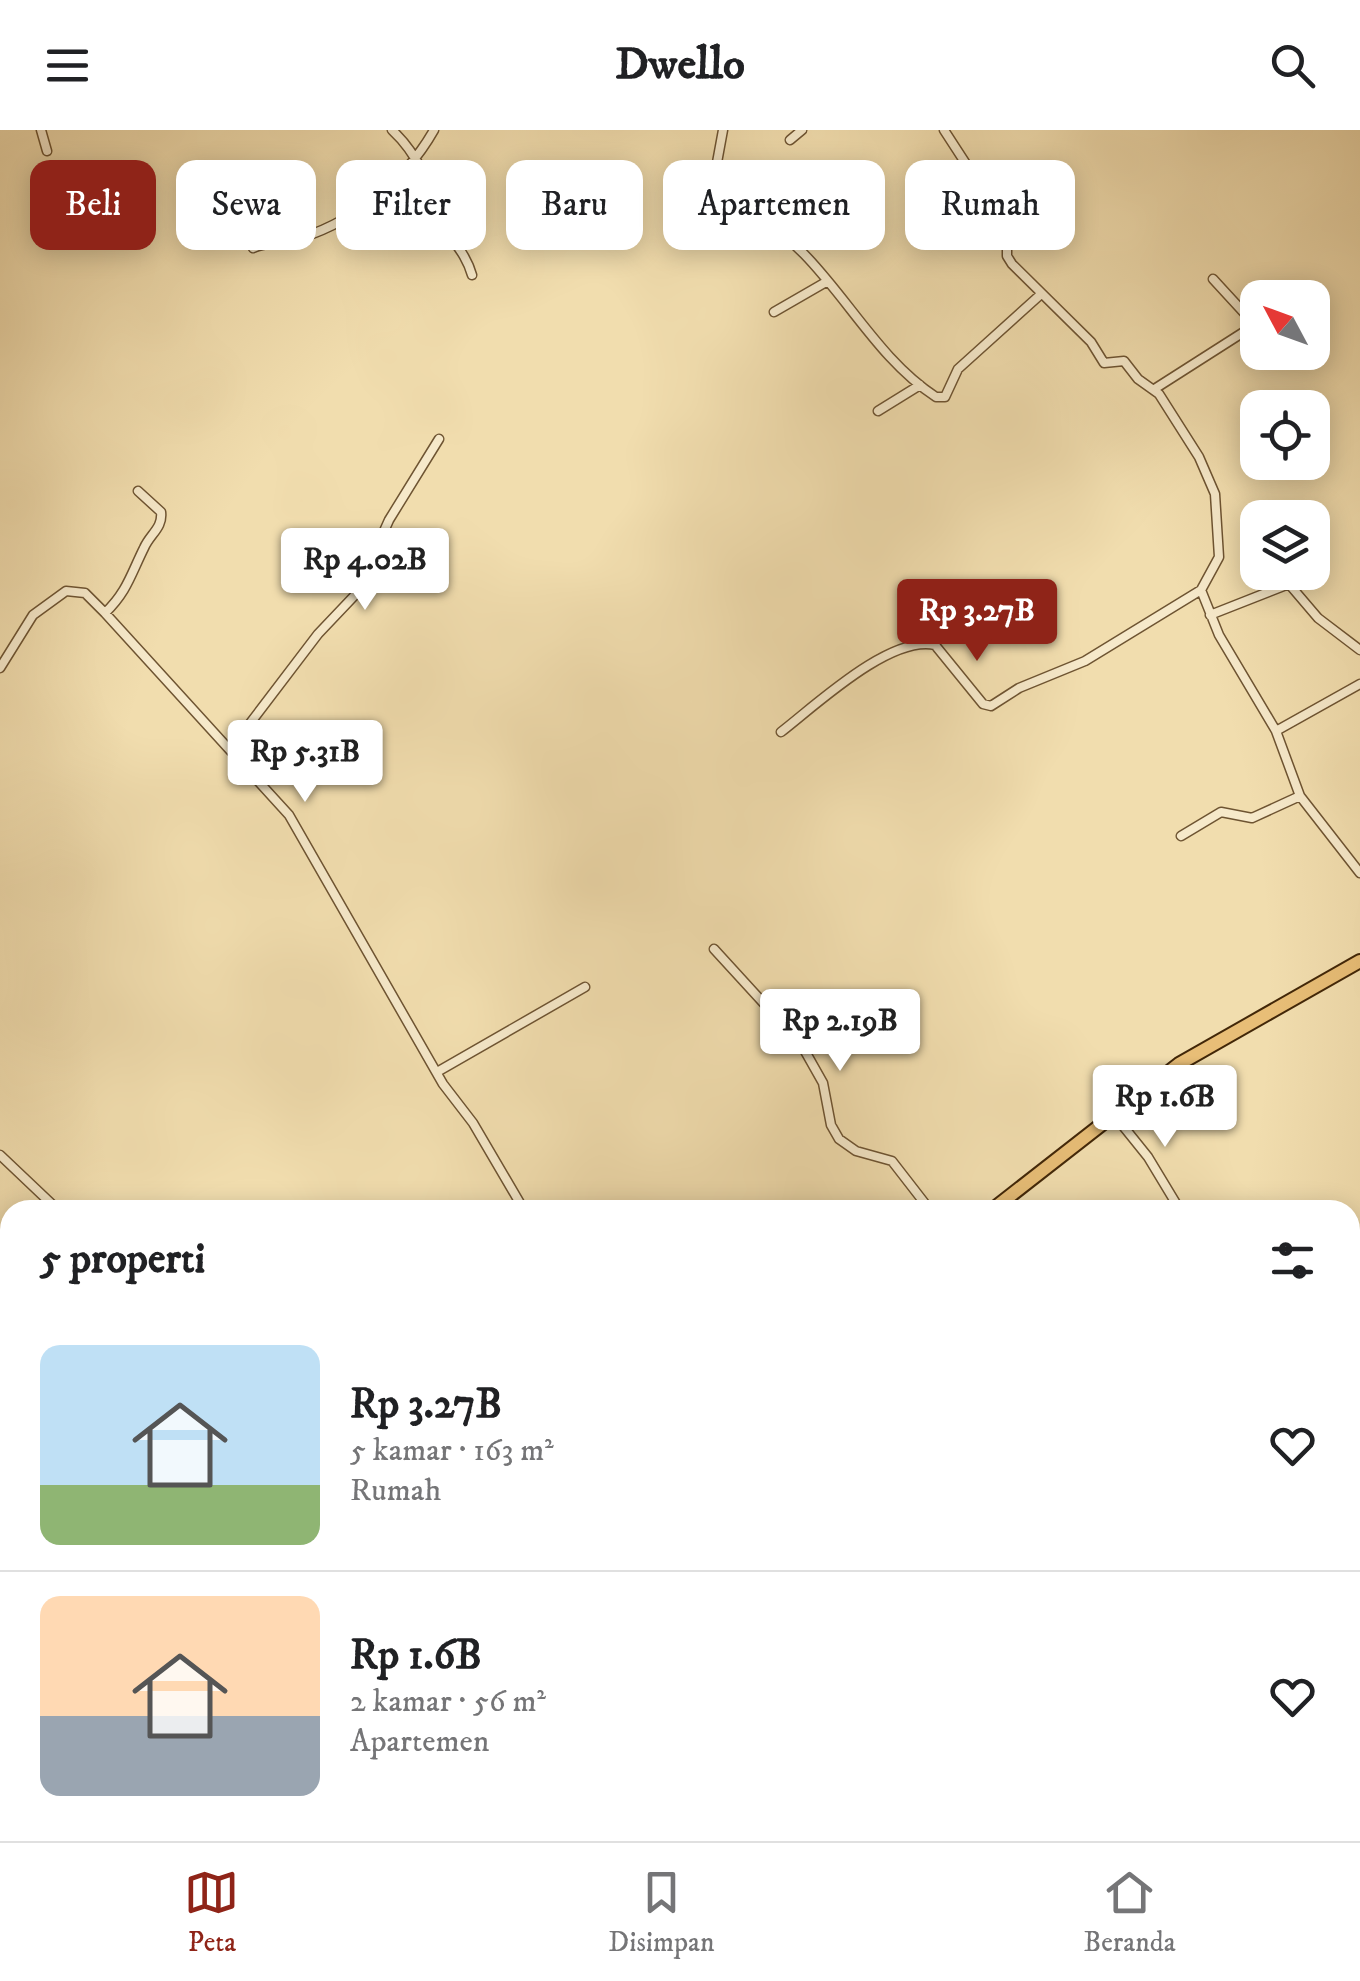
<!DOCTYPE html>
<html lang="id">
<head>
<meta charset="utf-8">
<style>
	:root { --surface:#fff; --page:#f2f2f2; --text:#202124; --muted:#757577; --line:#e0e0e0; --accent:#8f2418 }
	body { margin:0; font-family:"IM FELL DW Pica",serif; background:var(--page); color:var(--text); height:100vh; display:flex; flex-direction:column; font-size:38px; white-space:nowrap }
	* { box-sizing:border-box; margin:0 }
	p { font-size:32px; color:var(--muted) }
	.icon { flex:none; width:55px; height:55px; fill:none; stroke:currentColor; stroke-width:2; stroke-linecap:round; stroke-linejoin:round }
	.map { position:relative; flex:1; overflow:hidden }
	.panel { position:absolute; left:0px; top:1070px; width:1360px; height:642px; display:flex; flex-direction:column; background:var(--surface); border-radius:30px 30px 0 0; box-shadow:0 5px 25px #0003 }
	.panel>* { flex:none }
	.banner { position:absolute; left:30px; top:30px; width:1300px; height:90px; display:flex; gap:20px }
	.needle { width:65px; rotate:311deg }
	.buttons { position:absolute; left:1240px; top:150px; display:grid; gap:20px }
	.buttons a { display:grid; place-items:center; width:90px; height:90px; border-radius:20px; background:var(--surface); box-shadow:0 5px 25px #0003; font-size:50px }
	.price { position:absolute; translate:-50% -85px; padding:0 22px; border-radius:10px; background:#fff; color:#222; font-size:32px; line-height:65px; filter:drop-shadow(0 2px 5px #0008) }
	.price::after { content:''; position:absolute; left:50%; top:60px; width:30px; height:22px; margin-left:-15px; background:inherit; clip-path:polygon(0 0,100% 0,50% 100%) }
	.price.current { background:var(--accent); color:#fff }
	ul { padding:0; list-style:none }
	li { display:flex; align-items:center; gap:30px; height:250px; padding:0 40px }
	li+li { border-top:2px solid var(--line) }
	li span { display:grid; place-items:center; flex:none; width:280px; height:200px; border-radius:20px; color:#555 }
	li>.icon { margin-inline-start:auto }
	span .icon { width:120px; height:120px; fill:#fffc; stroke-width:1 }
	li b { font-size:42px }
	h2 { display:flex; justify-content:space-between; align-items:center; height:120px; padding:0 40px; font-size:42px }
	.tag { padding:0 35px; border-radius:20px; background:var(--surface); box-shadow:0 5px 25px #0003; font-size:35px; line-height:90px }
	.tag.current { background:var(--accent); color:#fff }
	header { display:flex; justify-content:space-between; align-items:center; height:130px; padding:0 40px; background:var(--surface); font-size:45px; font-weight:700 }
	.tab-bar { display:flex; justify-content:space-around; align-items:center; height:140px; border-top:2px solid var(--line); background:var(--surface); font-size:28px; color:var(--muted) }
	.tab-bar a { display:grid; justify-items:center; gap:5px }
	.tab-bar .current { color:var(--accent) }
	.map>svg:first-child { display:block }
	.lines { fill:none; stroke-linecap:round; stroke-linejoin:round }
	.minor-casing { stroke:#6e5432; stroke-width:11 }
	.tertiary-casing { stroke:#6e5432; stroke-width:14 }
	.primary-casing { stroke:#422708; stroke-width:16 }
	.minor { stroke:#f6e9ca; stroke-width:8 }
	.tertiary { stroke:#f6e9ca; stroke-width:10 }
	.primary { stroke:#e8be77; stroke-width:12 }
</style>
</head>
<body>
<header><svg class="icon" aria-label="menu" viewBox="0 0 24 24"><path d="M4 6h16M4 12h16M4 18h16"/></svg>Dwello<svg class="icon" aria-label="search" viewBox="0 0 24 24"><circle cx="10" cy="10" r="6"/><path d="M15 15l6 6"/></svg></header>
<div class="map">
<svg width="1360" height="1711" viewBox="0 0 1360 1711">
	<rect width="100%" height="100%" fill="#f1ddae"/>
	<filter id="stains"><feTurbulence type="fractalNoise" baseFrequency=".002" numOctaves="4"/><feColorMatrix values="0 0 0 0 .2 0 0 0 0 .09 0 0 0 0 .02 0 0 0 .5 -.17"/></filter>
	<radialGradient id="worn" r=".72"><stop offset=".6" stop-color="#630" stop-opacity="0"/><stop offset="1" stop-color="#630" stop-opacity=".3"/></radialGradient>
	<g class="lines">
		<defs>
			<path id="minor" d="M41 0 47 21
				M392 0C419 25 430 56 441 90 448 108 465 120 472 145
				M723 0 716 38C737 78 774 93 804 124 849 170 881 231 936 267H945L958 239 1040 165
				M944 0 1007 97V126L1012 134 1091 212 1104 233 1124 231 1138 249 1159 264 1199 327 1215 364 1219 427 1201 460 1219 505 1276 601 1300 666 1360 743
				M790 10 802 0
				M253 118C266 112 277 114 290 111 349 96 404 53 434 0
				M774 182 826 152
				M1156 258 1250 198 1247 186 1213 149
				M878 281 920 255
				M105 483C127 462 131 444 144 418 150 404 163 398 161 382L138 361
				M1210 485 1289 454 1318 488 1360 520
				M0 538 33 485 66 461 85 463 105 483 289 685 443 954 473 993 524 1080
				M1276 601 1360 554
				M781 602C816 575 890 505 935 515L983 574 991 576 1019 558 1085 531 1201 460
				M234 624 248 596 318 504 356 464 389 390 439 309
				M1181 706 1221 682 1252 688 1300 666
				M714 819 801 914 823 953 831 995 839 1009 856 1021 892 1031 930 1080
				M437 942 585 857
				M1115 986 1148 1027 1180 1080
				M0 1025 58 1080
				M1350 1254 1360 1267
				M0 1370 10 1359
				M0 1478 10 1477
				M0 1640 10 1657
				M45 1702 48 1711
				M197 1702 200 1711
				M867 1702 873 1711
				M974 1702 984 1711
				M427 1711 435 1702
				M623 1711 624 1702
				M942 1711 956 1702"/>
			<path id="tertiary" d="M580 1702 586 1711"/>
			<path id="primary" d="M992 1080 1179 934 1360 831
				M0 1567 10 1563"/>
		</defs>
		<use href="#minor" class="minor-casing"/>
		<use href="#tertiary" class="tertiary-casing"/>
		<use href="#primary" class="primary-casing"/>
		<use href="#minor" class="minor"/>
		<use href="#tertiary" class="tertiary"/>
		<use href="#primary" class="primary"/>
	</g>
	<rect width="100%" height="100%" filter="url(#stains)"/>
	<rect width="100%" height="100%" fill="url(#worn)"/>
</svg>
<div class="buttons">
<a><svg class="needle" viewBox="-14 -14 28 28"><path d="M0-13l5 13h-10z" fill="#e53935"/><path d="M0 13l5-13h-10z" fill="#757577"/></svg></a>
<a><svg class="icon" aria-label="locate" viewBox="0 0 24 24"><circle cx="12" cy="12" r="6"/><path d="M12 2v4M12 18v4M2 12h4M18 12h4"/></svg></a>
<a><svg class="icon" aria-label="layers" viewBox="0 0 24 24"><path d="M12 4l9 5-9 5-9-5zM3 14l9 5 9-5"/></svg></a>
</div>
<b class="price" style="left:365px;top:483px">Rp 4.02B</b>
<b class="price current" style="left:977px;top:534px">Rp 3.27B</b>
<b class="price" style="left:305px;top:675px">Rp 5.31B</b>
<b class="price" style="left:840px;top:944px">Rp 2.19B</b>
<b class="price" style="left:1165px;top:1020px">Rp 1.6B</b>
<div class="banner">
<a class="tag current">Beli</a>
<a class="tag">Sewa</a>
<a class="tag">Filter</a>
<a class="tag">Baru</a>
<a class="tag">Apartemen</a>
<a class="tag">Rumah</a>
</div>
<section class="panel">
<h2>5 properti<svg class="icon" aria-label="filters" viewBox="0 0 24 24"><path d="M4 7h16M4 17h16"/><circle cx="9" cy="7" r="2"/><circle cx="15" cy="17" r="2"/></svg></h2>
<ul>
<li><span style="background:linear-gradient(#bfe0f5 70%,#8fb573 0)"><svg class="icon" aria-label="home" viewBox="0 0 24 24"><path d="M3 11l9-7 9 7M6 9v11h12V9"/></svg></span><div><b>Rp 3.27B</b><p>5 kamar · 163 m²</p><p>Rumah</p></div><svg class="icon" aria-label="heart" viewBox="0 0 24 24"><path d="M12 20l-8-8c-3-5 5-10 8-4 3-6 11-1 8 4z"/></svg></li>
<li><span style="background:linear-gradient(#ffd9b3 60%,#9aa5b1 0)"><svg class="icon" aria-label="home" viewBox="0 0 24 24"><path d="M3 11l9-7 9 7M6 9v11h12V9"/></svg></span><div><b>Rp 1.6B</b><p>2 kamar · 56 m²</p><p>Apartemen</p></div><svg class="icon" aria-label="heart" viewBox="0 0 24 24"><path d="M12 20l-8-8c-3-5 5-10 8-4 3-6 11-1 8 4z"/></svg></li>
</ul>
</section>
</div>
<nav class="tab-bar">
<a class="current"><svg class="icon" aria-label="map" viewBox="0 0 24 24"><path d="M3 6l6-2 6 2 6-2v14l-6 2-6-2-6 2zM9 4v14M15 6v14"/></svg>Peta</a>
<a><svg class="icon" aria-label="saved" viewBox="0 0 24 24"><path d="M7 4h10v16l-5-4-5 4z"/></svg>Disimpan</a>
<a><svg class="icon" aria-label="home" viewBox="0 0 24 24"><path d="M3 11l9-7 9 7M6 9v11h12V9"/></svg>Beranda</a>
</nav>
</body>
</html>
